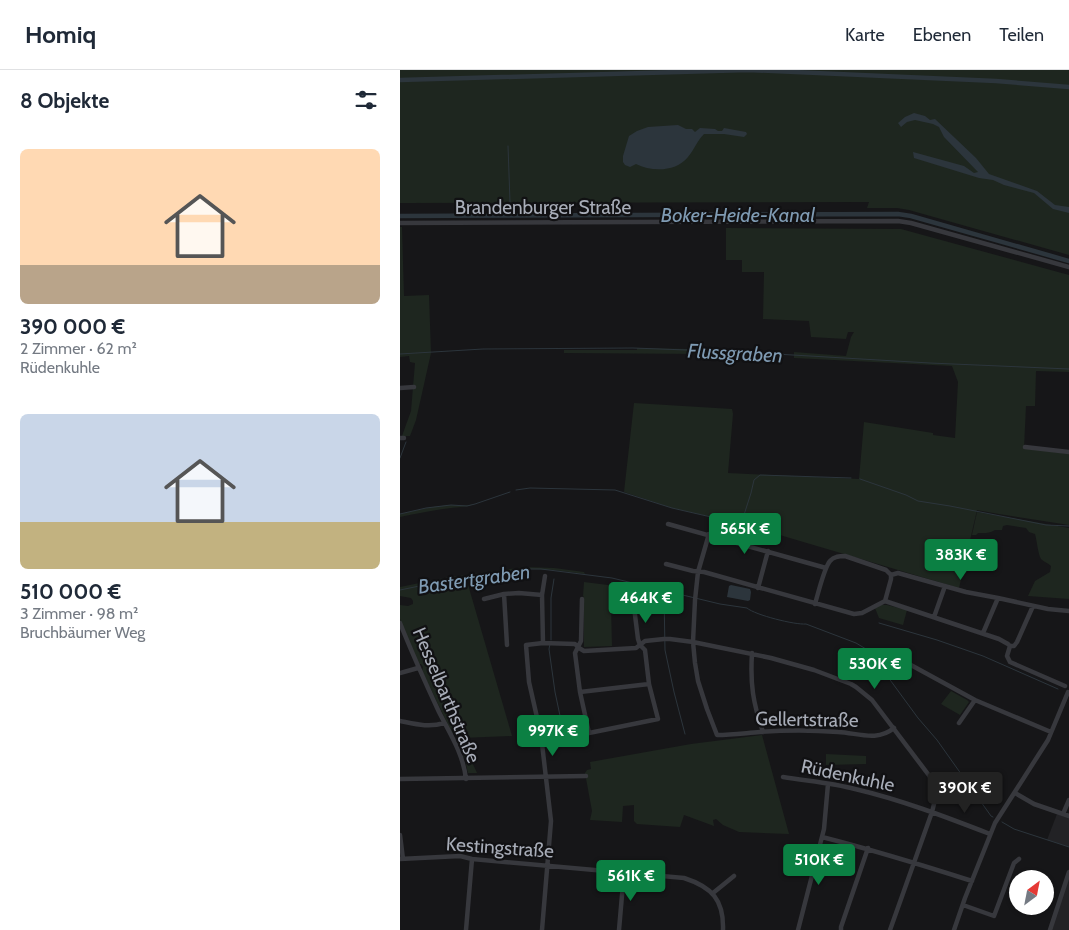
<!DOCTYPE html>
<html lang="de">
<head>
<meta charset="utf-8">
<style>
	:root { --surface:#fff; --page:#f6f6f7; --text:#1f2937; --muted:#747a83; --line:#e0e1e3; --accent:#0b8043 }
	body { margin:0; font-family:Cabin,sans-serif; background:var(--page); color:var(--text); height:100vh; display:flex; flex-direction:column; font-size:19px; white-space:nowrap }
	* { box-sizing:border-box; margin:0 }
	p { font-size:16px; color:var(--muted) }
	.icon { flex:none; width:28px; height:28px; fill:none; stroke:currentColor; stroke-width:2; stroke-linecap:round; stroke-linejoin:round }
	.map { position:relative; flex:1; overflow:hidden }
	.sheet { display:flex; flex-direction:column; background:var(--surface); width:400px }
	.sheet>* { flex:none }
	.needle { width:32px; rotate:32deg }
	.controls { position:absolute; left:609px; top:800px; display:grid; gap:10px }
	.controls a { display:grid; place-items:center; width:45px; height:45px; border-radius:50%; background:var(--surface); box-shadow:0 1px 4px #0004; font-size:25px }
	.price { position:absolute; translate:-50% -42px; padding:0 11px; border-radius:5px; background:var(--accent); color:#fff; font-size:16px; line-height:32px; filter:drop-shadow(0 1px 2px #0008) }
	.price::after { content:''; position:absolute; left:50%; top:30px; width:15px; height:11px; margin-left:-8px; background:inherit; clip-path:polygon(0 0,100% 0,50% 100%) }
	.price.on { background:#222; color:#fff }
	ul { padding:0; list-style:none }
	li { display:grid; align-content:center; gap:10px; height:265px; padding:0 20px }
	li span { display:grid; place-items:center; height:155px; border-radius:8px; color:#555 }
	li>.icon { margin-inline-start:auto }
	span .icon { width:90px; height:90px; fill:#fffc; stroke-width:1 }
	li b { font-size:21px }
	h2 { display:flex; justify-content:space-between; align-items:center; height:60px; padding:0 20px; font-size:21px }
	header { display:flex; align-items:center; gap:30px; box-sizing:border-box; height:70px; padding:0 25px; background:var(--surface); border-bottom:1px solid var(--line) }
	header strong { font-size:24px }
	nav { display:flex; gap:28px; margin-inline-start:auto; font-size:18px }
	main { display:flex; flex:1; min-height:0 }
	.map>svg:first-child { display:block }
	.built { fill:#222225 }
	.green { fill:#1e261f }
	.water { fill:#2c353c }
	.lines { fill:none; stroke-linecap:round; stroke-linejoin:round }
	.stream { stroke:#2c353c; stroke-width:1 }
	.canal { stroke:#2c353c; stroke-width:4.5 }
	.minor { stroke:#37383d; stroke-width:4.5 }
	.labels { text-anchor:middle; stroke-width:4.5; stroke-linejoin:round; paint-order:stroke }
	.street-label { font-size:19px; fill:#a8adb8; stroke:#111113 }
	.water-label { font-size:20px; font-style:italic; fill:#7f9bb3; stroke:#111113 }
</style>
</head>
<body>
<header>
<strong>Homiq</strong>
<nav><a>Karte</a><a>Ebenen</a><a>Teilen</a></nav>
</header>
<main>
<section class="sheet">
<h2>8 Objekte<svg class="icon" aria-label="filters" viewBox="0 0 24 24"><path d="M4 7h16M4 17h16"/><circle cx="9" cy="7" r="2"/><circle cx="15" cy="17" r="2"/></svg></h2>
<ul>
<li><span style="background:linear-gradient(#ffd9b3 75%,#b9a48a 0)"><svg class="icon" aria-label="home" viewBox="0 0 24 24"><path d="M3 11l9-7 9 7M6 9v11h12V9"/></svg></span><div><b>390 000 €</b><p>2 Zimmer · 62 m²</p><p>Rüdenkuhle</p></div></li>
<li><span style="background:linear-gradient(#c9d6e8 70%,#c2b280 0)"><svg class="icon" aria-label="home" viewBox="0 0 24 24"><path d="M3 11l9-7 9 7M6 9v11h12V9"/></svg></span><div><b>510 000 €</b><p>3 Zimmer · 98 m²</p><p>Bruchbäumer Weg</p></div></li>
</ul>
</section>
<div class="map">
<svg width="669" height="860" viewBox="0 0 669 860">
	<rect width="100%" height="100%" fill="#161618"/>
	<path class="built" d="M657 744 669 748V777L647 770Z
		M669 802V860H650Z"/>
	<path class="green" d="M0 0H669V185L509 140 497 138H467L469 132 0 133Z
		M0 157H2L4 226 29 225 31 283 16 350 10 366H2L11 341 15 293 10 292 9 286 0 287Z
		M326 158 501 159 669 205V302L636 301 635 336H626L624 378 669 384V455L599 444 577 440 559 518 346 455 272 438 224 422 234 333 332 339 333 344 328 403 459 409 464 352 533 363V365L555 368 558 312 552 296 394 288V282L446 286 451 267 454 262H448L446 269 411 267 409 251 363 249 364 202H342V190H326Z
		M237 278 342 280 384 283V287L303 284 164 283V280H237Z
		M75 434C64 438 54 437 43 439 29 441 14 444 0 447V444C17 440 34 436 51 435 59 435 66 436 75 434Z
		M577 442 669 458V529L628 526 635 511 650 502 651 496C648 493 644 492 641 489 638 484 637 471 635 464L629 462 626 458 607 455 603 456 602 460H595L591 462 586 463H578L576 465H572Z
		M125 497 154 498 184 502 185 504 154 500 126 499 67 508 69 518 112 666 61 668 77 703H68L65 690 56 671 61 668 59 664 52 663 22 601 23 597 21 594H18L0 549V535L8 536 13 534V531L11 528 0 526V517L44 508Z
		M184 512 224 517 219 537H211L212 576 184 577V527L183 526Z
		M481 535H487L507 540 503 555 479 548 475 538Z
		M551 621 567 630 569 632 560 645 541 634Z
		M362 665 389 764 339 762 323 755 316 749 313 750 314 756 284 745 280 757 237 754 234 751V735L223 736 222 752 190 750 192 741 185 703 187 700 191 699 190 692 291 674Z
		M426 684 466 686V694L426 695Z"/>
	<path class="water" d="M514 43 525 46 530 50 535 49 576 88 589 104 637 121 655 135 669 137V143L653 139 634 123 604 115 593 110 579 108 514 88 513 82 564 96 574 103 578 102 544 67 539 57 533 54 515 50 507 52 501 57 498 53 505 47Z
		M278 55 286 59H292L295 62 300 58 315 59 318 61H322L324 58 346 62 347 64 344 67 324 64H304C297 71 294 80 288 87 276 102 252 102 236 94L230 97 225 95 223 92V86L229 66 237 61 248 57Z
		M331 515 350 519 351 522 350 530 348 531 327 527 329 516Z"/>
	<g class="lines">
		<path class="stream" d="M108 76 110 132
			M0 284 83 279 233 278 341 282 530 293 669 299
			M0 388 6 372
			M460 409 506 425 518 431 550 436 646 455 669 456
			M116 420 130 418 215 420 272 438 337 453 343 448 351 423 354 410 360 405 451 408
			M0 444 26 438 51 435 67 436 75 434 110 422
			M0 520 34 513 96 503 126 499H141L212 508 320 534 347 538C355 545 395 555 406 554L456 573 466 579 485 603 518 648 537 670 591 746 593 747
			M264 525 265 580 274 622 285 664
			M479 553 537 570 583 586 658 619
			M151 570V528L154 509
			M150 574 149 579 155 622 163 660
			M602 752 614 759 669 777"/>
		<path class="canal" d="M0 10 348 0 596 11 669 17
			M0 146 498 144 511 146 669 191"/>
		<path class="minor" d="M0 153 498 151 511 153 669 197
			M0 318 14 317
			M0 368H4
			M625 377 669 382
			M268 454 426 498
			M309 464 298 502 295 530 293 572 295 593 298 611 307 639 317 665C332 665 346 663 360 662 385 660 413 660 438 662 458 663 477 672 494 658
			M266 494 293 501 304 502 454 544 462 543 485 531 599 569 608 574 610 576 607 586 610 592 665 616
			M491 505 498 503 566 522 598 528 648 539 669 541
			M358 518 368 481
			M104 524 107 575
			M84 529 104 524 119 523 142 525
			M182 529 181 571 175 583 180 622 189 663 258 649 249 614 245 580 240 575 238 569 234 537
			M415 534C418 524 424 498 430 491 434 486 440 486 445 486L486 500 491 505V509L485 531
			M534 547 545 516
			M0 553C12 583 25 612 39 642 50 664 63 683 66 709
			M583 563 598 528
			M143 573 142 525 145 506
			M610 576H614L617 572 633 536
			M352 583C350 614 353 633 363 662
			M502 592 509 594 575 630 651 662
			M0 603 18 598
			M180 622 249 614
			M0 651C15 654 29 658 44 653
			M559 653 575 630
			M383 707C407 711 432 713 455 719 502 730 546 747 590 764
			M0 709 186 706
			M615 723 634 734 669 746
			M663 744 669 730
			M0 765 3 789
			M422 767C473 780 522 795 572 811
			M0 789 60 786 72 789 284 808C312 817 324 830 323 860
			M313 823 334 806
			M563 835 594 846 614 793 619 789
			M66 860 72 789
			M142 860 151 751 141 665 129 612 126 575 143 573 175 574 179 578 184 581 236 578 245 571 264 569H270L293 572 371 588 414 600 451 614 456 617 472 630 534 712 536 726 532 742 490 860
			M219 860 224 802
			M398 860 424 759 428 714
			M441 860V857L468 778
			M554 860 565 828 595 753 648 670 668 622
			M650 860 669 802"/>
	</g>
	<g class="labels">
		<g class="street-label">
			<text x="143" y="144">Brandenburger Straße</text>
			<text transform="translate(47 625) rotate(67)" y="7">Hesselbarthstraße</text>
			<text transform="translate(407 649) rotate(1)" y="7">Gellertstraße</text>
			<text transform="translate(448 705) rotate(12)" y="7">Rüdenkuhle</text>
			<text transform="translate(100 777) rotate(4)" y="7">Kestingstraße</text>
		</g>
		<g class="water-label">
			<text x="338" y="152">Boker-Heide-Kanal</text>
			<text transform="translate(335 283) rotate(3)" y="7">Flussgraben</text>
			<text transform="translate(74 509) rotate(-8)" y="7">Bastertgraben</text>
		</g>
	</g>
</svg>
<div class="controls">
<a><svg class="needle" viewBox="-14 -14 28 28"><path d="M0-13l5 13h-10z" fill="#e53935"/><path d="M0 13l5-13h-10z" fill="#747a83"/></svg></a>
</div>
<b class="price" style="left:345px;top:485px">565K €</b>
<b class="price" style="left:561px;top:511px">383K €</b>
<b class="price" style="left:246px;top:554px">464K €</b>
<b class="price" style="left:475px;top:620px">530K €</b>
<b class="price" style="left:153px;top:687px">997K €</b>
<b class="price on" style="left:565px;top:744px">390K €</b>
<b class="price" style="left:419px;top:816px">510K €</b>
<b class="price" style="left:231px;top:832px">561K €</b>
</div>
</main>
</body>
</html>
